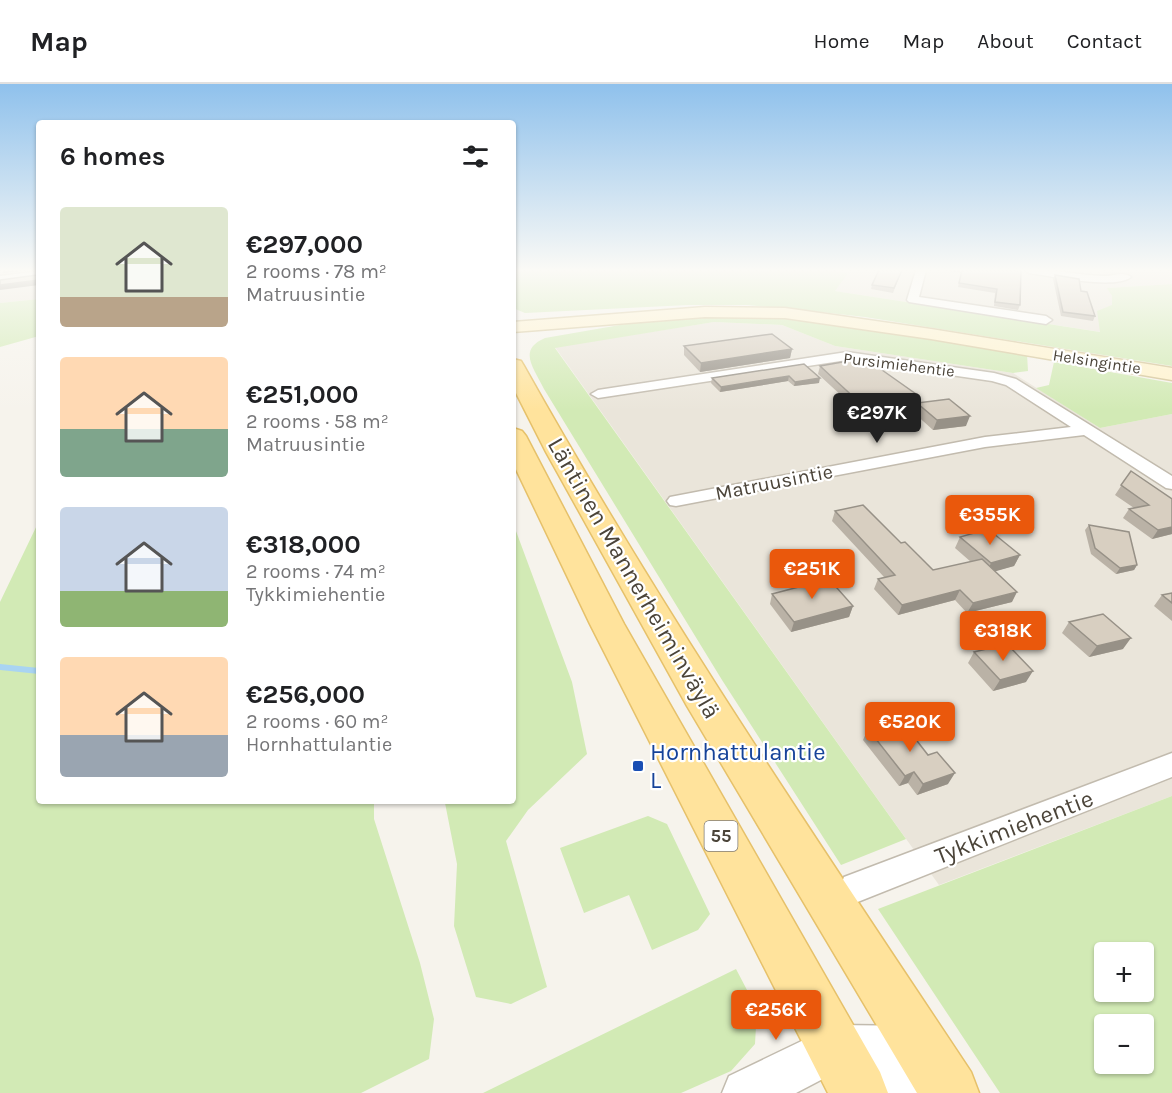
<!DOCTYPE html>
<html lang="en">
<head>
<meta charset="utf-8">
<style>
	:root { --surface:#fff; --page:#f2f2f2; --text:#202124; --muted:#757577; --line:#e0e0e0; --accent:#ea580c }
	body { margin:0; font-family:Karla,sans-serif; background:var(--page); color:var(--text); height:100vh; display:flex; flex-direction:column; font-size:22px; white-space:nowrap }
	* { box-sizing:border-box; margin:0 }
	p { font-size:20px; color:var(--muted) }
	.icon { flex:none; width:33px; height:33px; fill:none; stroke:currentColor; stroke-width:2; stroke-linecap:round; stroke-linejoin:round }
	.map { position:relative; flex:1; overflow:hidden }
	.drawer { position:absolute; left:36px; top:36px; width:480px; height:684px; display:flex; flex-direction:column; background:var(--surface); border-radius:6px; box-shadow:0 2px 4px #0004 }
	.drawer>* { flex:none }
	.tools { position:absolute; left:1094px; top:858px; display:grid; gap:12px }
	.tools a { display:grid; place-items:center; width:60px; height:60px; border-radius:6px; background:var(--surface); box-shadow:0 2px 4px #0004; font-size:30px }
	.price { position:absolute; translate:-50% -51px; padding:0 14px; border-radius:6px; background:var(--accent); color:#fff; font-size:20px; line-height:39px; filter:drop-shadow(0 2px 3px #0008) }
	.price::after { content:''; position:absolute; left:50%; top:36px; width:18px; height:14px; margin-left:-9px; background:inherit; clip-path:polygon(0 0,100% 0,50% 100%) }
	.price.on { background:#222; color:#fff }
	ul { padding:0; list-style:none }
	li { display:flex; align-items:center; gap:18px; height:150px; padding:0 24px }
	li span { display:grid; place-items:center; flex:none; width:168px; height:120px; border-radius:6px; color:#555 }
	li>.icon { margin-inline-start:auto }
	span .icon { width:72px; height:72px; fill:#fffc; stroke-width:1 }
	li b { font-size:26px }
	h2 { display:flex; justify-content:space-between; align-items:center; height:72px; padding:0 24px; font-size:26px }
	header { display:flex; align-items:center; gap:36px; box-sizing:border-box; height:84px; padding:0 30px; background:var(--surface); border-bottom:2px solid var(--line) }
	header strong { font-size:28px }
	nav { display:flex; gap:33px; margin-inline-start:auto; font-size:21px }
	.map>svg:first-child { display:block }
	.residential { fill:#eae5da }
	.green { fill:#d2eab5; fill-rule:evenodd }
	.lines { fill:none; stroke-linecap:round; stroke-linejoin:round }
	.stream { fill:#a9d4f2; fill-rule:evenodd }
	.minor-casing { stroke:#c2bbae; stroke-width:3 }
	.tertiary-casing { stroke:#c2bbae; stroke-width:3 }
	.secondary-casing { stroke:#d6c79b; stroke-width:3 }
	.primary-casing { stroke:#e6c16a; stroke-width:3 }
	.minor { fill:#fff; fill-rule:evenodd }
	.tertiary { fill:#fff; fill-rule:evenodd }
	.secondary { fill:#fff3cd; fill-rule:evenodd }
	.primary { fill:#ffe39c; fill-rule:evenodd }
	.wall { fill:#bab2a6 }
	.shaded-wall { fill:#979187 }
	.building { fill:#d8cfc1; stroke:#979187; stroke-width:1.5 }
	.transit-dot { fill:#1a4fb4; stroke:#fff; stroke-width:2 }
	.labels { text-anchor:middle; stroke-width:4.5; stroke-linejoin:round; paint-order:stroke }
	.far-street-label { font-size:16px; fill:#4b4439; stroke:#fff }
	.shield { fill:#fff; stroke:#817c74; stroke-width:1.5 }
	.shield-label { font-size:18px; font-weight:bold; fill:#4b4439 }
	.street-label { font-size:20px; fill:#4b4439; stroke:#fff }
	.near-street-label { font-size:24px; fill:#4b4439; stroke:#fff }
	.near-transit-label { font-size:24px; fill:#164399; stroke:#fff; text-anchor:start }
</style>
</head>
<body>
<header>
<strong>Map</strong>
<nav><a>Home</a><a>Map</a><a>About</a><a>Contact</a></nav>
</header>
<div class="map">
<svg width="1172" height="1009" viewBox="0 0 1172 1009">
	<rect width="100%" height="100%" fill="#f6f3ec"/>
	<path class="residential" d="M0 186H39V215L0 219Z
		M829 186H1062L1089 190 1105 189 1099 186H1172V200L1108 204 1112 212V221L1101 248 835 207Z
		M714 238 782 241 835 262 1013 289 1100 344 1172 330V712L939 801 555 263Z"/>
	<path class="green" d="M513 186H829L848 189 835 207 1100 248 1097 227 1112 221V212L1107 204 1172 200V282L865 233 812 227 747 221H688L525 229 513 224Z
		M39 215V252L0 263V219Z
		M707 232H769L827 238 1027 270 1028 287 1013 289 835 262 782 241 714 238 555 264 906 755 841 781 722 596 544 305C534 284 517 266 545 254L643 237Z
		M1054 278 1172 299V330L1100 344 1036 304 1049 301Z
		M39 437V717H374V735L420 879 434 935 429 975 361 1009H0V518Z
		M513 439 572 598 587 670 528 726 506 757 547 903 511 920 476 913 454 842 457 780 445 719V717H513Z
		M1172 712V1009H1000L878 825ZM1104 868H1143V908H1104ZM1104 940H1143V980H1104Z
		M648 732 667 740 710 830 698 846 652 866 629 811 584 829 560 764Z
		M736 885 757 925 755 960 731 987 681 1009H483Z"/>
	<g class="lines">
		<path class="stream" d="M0 580 39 584V590L0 586Z"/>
		<defs>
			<path id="minor" d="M916 186H926L919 213 1046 232 1052 236 1046 240 909 218 907 216Z
				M1024 186C1051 184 1077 191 1104 192 1114 192 1124 187 1131 193 1115 206 1051 192 1029 189Z
				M39 187V193L0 198V192Z
				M847 268 994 289 1016 295 1172 392V405L1166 404 1084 351 985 363 676 422 670 421 667 417 670 413 985 353 1071 343 1006 301 992 297 847 276 598 314 591 310 598 306Z
				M1172 669V693L855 819 844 815 840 804 844 793Z"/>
			<path id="tertiary" d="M835 941 922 942 938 949 945 965 921 1009H870L880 988 838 987 796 1009H722L729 992Z"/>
			<path id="secondary" d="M705 223 785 224 931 245 1172 284V296L931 255 785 234 705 233 513 248V238Z"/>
			<path id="primary" d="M513 275 521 277 524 282C660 525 817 756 971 988L979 1009H917L687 622 546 368 513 303Z
				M513 344 522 347 526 352 624 540 880 988 888 1009H828L590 540 513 379Z"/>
		</defs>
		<use href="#minor" class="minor-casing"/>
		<use href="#tertiary" class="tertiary-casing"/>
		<use href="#secondary" class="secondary-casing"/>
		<use href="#primary" class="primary-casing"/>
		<use href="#minor" class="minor"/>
		<use href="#tertiary" class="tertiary"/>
		<use href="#secondary" class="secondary"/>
		<use href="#primary" class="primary"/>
	</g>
	<path class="wall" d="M902 186 893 209 871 205 872 201Z
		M940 186H1021L1020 221 1018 226 994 222 995 209 958 203 961 189Z
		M1055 191 1081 207 1095 232 1093 237 1061 232 1053 195Z
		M684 262 792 265 790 274 700 288 684 271Z
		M804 280 819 299 794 302 788 297 720 308 711 299 712 294Z
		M820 282 913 319 857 326 818 290Z
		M917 319 966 342 933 346 913 328Z
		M1131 387 1172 450 1152 455 1123 434 1129 425 1134 424 1115 411Z
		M835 427 901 459 933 486 971 478 955 464 960 453 1020 471 1014 482 995 487 1012 518 967 529 955 516 898 531 874 505 878 495 884 493 832 437Z
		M1089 441 1137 481 1134 486 1116 490 1091 470 1085 446Z
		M1172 509V537L1154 522 1162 511Z
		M772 510 853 522 849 533 791 548 770 520Z
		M1069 538 1123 565 1089 573 1062 549Z
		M974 568 1026 598 993 607 968 579Z
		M868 645 948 700 917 711 908 699 899 702 863 656Z"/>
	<path class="shaded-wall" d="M2 186H32L3 189Z
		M39 196V201L0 206V201Z
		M792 265 790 274 700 288 701 279Z
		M789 292 788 297 720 308 721 303Z
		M820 294 819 299 794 302 795 298Z
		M916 310 913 319 857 326 859 318Z
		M970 332 966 342 933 346 937 336Z
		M1172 443V450L1152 455 1158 446Z
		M1020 471 1014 482 986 490 991 479Z
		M1137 481 1134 486 1116 490 1120 484Z
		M960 506 955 516 898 531 902 521Z
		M1017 508 1012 518 967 529 973 519Z
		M853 522 849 533 791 548 794 538Z
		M1131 554 1123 565 1089 573 1097 562Z
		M1033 587 1026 598 993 607 1000 596Z
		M914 688 908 699 899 702 905 692Z
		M955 689 948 700 917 711 923 700Z"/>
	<path class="building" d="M38 186 39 196 0 201V196L37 191Z
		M879 186H902L894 204 872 201Z
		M962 186H1021L1020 221 995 218 997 205 959 199Z
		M1055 191 1079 195 1081 207 1087 208 1095 232 1063 228Z
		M772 250 792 265 701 279 684 262Z
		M865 274 916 310 859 318 820 282Z
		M804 280 820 294 795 298 789 292 721 303 712 294Z
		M949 315 970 332 937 336 917 319Z
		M1131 387 1172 415V443L1158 446 1129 425 1149 421 1121 401Z
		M863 421 901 459 905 458 933 486 982 475 1017 508 973 519 960 506 902 521 878 495 895 491 835 427Z
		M1089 441 1129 448 1137 481 1120 484 1095 464Z
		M988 445 1020 471 991 479 960 453Z
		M829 495 853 522 794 538 772 510Z
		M1172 509V519L1162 511Z
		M1103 530 1131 554 1097 562 1069 538Z
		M1007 560 1033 587 1000 596 974 568Z
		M900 635 928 671 937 668 955 689 923 700 914 688 905 692 868 645Z"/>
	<linearGradient id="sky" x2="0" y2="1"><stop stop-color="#8fc1ec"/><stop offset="0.57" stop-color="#fbfaf6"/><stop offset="1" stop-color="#fbfaf6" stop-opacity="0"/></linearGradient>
	<rect width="1172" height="327" fill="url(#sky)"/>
	<rect class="transit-dot" x="632" y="676" width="12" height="12" rx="3"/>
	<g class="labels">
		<g class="far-street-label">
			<text transform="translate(1097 277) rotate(9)" y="6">Helsingintie</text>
			<text transform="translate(899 280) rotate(7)" y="6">Pursimiehentie</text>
		</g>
		<rect class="shield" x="704.5" y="737" width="33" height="30" rx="4.5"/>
		<g class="shield-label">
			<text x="721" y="758">55</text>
		</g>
		<g class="street-label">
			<text transform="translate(774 398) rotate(-11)" y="7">Matruusintie</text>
		</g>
		<g class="near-street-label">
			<text transform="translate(634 494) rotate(60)" y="8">Läntinen Mannerheiminväylä</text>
			<text transform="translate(1014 743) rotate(-21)" y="8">Tykkimiehentie</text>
		</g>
		<g class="near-transit-label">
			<text x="650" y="676">Hornhattulantie<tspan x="650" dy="28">L</tspan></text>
		</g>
	</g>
</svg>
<div class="tools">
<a>+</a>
<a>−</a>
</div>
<b class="price on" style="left:877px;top:360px">€297K</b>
<b class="price" style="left:990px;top:462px">€355K</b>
<b class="price" style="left:812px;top:516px">€251K</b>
<b class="price" style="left:1003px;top:578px">€318K</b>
<b class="price" style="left:910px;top:669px">€520K</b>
<b class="price" style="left:776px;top:957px">€256K</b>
<section class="drawer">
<h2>6 homes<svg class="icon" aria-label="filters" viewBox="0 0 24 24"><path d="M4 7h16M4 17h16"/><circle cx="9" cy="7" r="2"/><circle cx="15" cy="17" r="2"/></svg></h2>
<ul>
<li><span style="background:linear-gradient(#dfe7d0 75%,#b9a48a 0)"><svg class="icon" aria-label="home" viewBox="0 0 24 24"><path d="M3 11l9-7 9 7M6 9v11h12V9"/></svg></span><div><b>€297,000</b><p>2 rooms · 78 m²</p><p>Matruusintie</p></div></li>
<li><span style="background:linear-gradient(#ffd9b3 60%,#7fa58c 0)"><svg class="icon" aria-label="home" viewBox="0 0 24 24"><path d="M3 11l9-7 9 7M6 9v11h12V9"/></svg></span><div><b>€251,000</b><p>2 rooms · 58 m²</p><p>Matruusintie</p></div></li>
<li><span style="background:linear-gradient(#c9d6e8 70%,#8fb573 0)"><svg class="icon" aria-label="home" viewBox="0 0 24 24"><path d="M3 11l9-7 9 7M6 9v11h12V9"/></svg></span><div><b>€318,000</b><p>2 rooms · 74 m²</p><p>Tykkimiehentie</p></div></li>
<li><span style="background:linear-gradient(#ffd9b3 65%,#9aa5b1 0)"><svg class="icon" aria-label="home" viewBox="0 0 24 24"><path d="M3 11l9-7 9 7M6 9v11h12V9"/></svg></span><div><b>€256,000</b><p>2 rooms · 60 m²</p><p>Hornhattulantie</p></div></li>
</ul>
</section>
</div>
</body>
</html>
